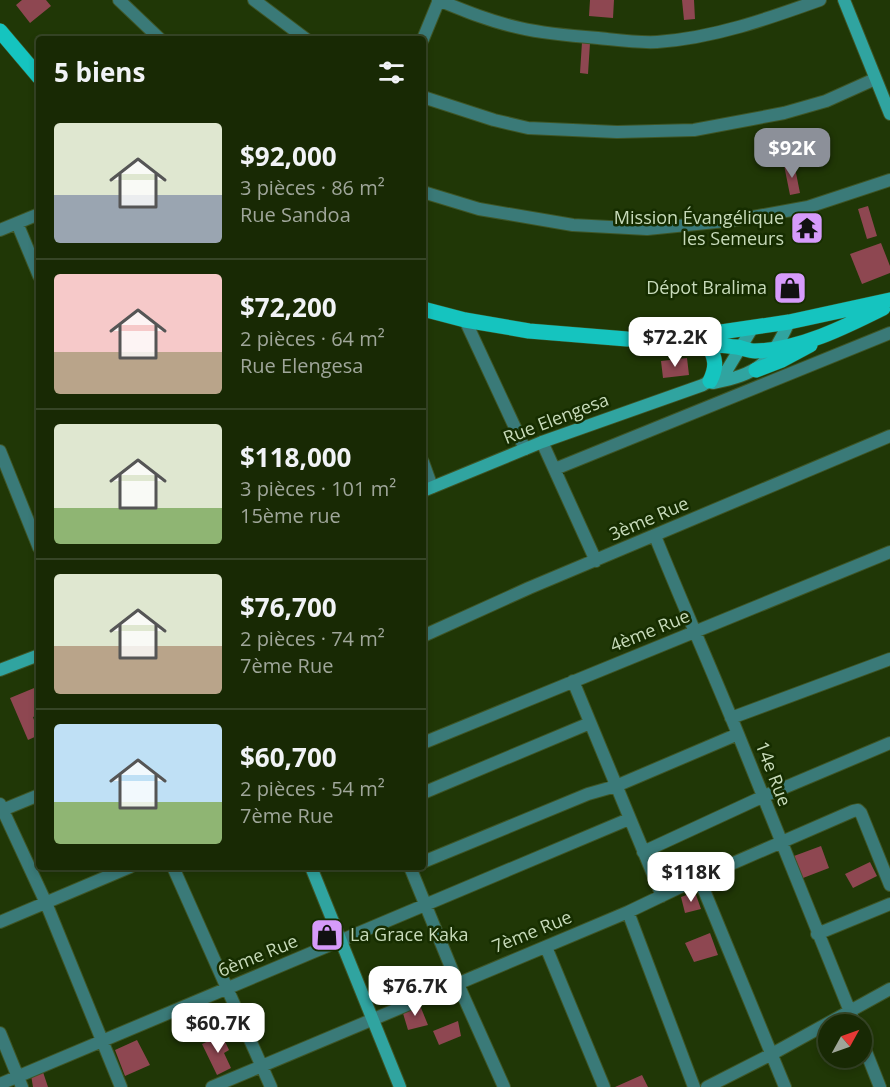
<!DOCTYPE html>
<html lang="fr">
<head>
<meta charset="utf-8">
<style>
	:root { --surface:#182904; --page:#21310e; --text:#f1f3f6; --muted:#9fa69a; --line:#364526; --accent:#8c9099 }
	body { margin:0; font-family:"Open Sans",sans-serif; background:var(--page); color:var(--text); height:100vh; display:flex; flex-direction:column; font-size:22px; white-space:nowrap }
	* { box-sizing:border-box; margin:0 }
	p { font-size:20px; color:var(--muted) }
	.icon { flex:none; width:33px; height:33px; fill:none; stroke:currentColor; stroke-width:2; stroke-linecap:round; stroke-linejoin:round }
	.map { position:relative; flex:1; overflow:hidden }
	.side { position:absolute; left:36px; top:36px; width:390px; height:834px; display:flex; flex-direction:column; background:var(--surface); border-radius:6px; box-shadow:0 3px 9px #0003,0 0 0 2px var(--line) }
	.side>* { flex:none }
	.needle { width:39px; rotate:50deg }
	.fabs { position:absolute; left:818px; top:1014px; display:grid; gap:12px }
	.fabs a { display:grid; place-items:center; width:54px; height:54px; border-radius:50%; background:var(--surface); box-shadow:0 3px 9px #0003,0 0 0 2px var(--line); font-size:30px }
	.price { position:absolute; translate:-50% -51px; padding:0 14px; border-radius:12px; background:#fff; color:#222; font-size:20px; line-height:39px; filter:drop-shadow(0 2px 3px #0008) }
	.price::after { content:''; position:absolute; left:50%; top:36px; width:18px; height:14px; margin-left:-9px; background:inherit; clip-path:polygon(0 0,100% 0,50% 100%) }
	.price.on { background:var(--accent); color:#fff }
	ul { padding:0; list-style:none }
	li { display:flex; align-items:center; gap:18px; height:150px; padding:0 18px }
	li+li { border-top:2px solid var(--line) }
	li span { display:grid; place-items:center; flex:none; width:168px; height:120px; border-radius:6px; color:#555 }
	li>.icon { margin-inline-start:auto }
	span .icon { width:72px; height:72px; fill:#fffc; stroke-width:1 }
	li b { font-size:26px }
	h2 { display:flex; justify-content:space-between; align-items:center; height:72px; padding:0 18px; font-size:26px }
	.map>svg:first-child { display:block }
	.building { fill:#8e4751 }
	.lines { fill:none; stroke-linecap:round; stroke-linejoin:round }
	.street-casing { stroke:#3e5526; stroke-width:14 }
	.secondary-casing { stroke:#3e5526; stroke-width:14 }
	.primary-casing { stroke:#3e5526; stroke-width:16 }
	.street { stroke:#3a7a78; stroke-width:12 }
	.secondary { stroke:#30a4a0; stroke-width:12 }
	.primary { stroke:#15c4bf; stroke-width:15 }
	.labels { text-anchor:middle; stroke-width:5; stroke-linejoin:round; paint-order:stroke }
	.poi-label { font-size:18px; fill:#c8dbba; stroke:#162d00; text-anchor:end }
	.street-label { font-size:18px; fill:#c8dbba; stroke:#162d00 }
</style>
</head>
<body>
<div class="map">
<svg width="890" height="1087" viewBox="0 0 890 1087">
	<rect width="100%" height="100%" fill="#203706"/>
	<path class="building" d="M22 0H46L51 6 30 23 16 5Z
		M590 0H614L613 18 589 16Z
		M682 0H694L695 19 684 20Z
		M582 42 590 43 588 74 580 73Z
		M794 163 800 193 790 195 784 165Z
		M868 206 877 236 867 239 858 209Z
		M881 243 890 266V273L862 284 850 254Z
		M687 358 689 375 663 378 661 361Z
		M39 686V715L33 717 39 735 28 740 10 698Z
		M821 846 829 868 803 878 794 856Z
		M870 862 877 876 853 888 845 874Z
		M695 892 701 909 685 913 681 897Z
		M710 933 718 955 694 962 685 943Z
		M215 1003 222 1021 201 1030 194 1011Z
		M419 1003 428 1025 408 1030 402 1010Z
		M458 1021 461 1036 439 1045 433 1031Z
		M222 1035 229 1050 224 1053 231 1068 217 1075 202 1044Z
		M137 1040 150 1065 125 1076 115 1050Z
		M43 1072 48 1087H33L31 1075Z
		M642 1075 648 1087H615Z"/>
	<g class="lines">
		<defs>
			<path id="street" d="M119 0 160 39
				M254 0 306 39
				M438 0C465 11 492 22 520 28 546 34 572 36 598 38 617 40 637 43 657 42 714 38 767 19 820 0
				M423 39 439 0
				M423 97 494 120 528 128 617 132 694 130 784 113 826 101 875 79
				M423 192 479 209 573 225 647 229 736 220 808 207 890 180
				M17 223 39 276
				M0 230 39 214
				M465 320 525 449
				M542 442 596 561
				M0 451 39 548
				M423 462 432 487
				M555 469 890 333
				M655 536C682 603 711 668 738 734 777 830 816 928 855 1024
				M423 636 529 588 890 436
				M573 681 662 896
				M731 718 890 659
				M423 743 890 552
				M423 793 590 723
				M0 804 46 903 121 1087
				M0 811 39 795
				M643 852 762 797 890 743
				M423 862 588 794 616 786 738 734
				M173 867 271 1087
				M410 867 457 982 504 1087
				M699 878 785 1087
				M628 912 694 1087
				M0 922 130 867
				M817 934 890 904
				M546 947 604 1087
				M0 1033 22 1087
				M861 1039 880 1087
				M0 1084 629 819
				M212 1087 628 912 699 878 853 811 858 810 861 813 890 885
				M707 1087 772 1054 890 989"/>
			<path id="secondary" d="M844 0 890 114
				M713 383C758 374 770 364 789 322
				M423 491 542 442 703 385 727 370 753 327
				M0 670 39 655
				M311 867 400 1087"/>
			<path id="primary" d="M0 31 39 77
				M423 309 465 320 529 331 627 339 667 340 789 322 890 300
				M685 342C702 344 719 345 737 347 743 348 749 351 755 351 799 350 845 327 883 308
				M708 345C716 358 717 367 710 381
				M756 370 782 360 810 345"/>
		</defs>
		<use href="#street" class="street-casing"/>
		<use href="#secondary" class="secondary-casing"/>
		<use href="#primary" class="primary-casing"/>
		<use href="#street" class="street"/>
		<use href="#secondary" class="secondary"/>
		<use href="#primary" class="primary"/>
	</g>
	<defs>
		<symbol id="temple-square" viewBox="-11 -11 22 22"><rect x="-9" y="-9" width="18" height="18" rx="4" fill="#d69bfa" stroke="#162d00"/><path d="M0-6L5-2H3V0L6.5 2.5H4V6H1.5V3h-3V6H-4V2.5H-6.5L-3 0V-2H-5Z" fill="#111"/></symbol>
		<symbol id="shop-square" viewBox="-11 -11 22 22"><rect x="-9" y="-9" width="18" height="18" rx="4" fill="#d69bfa" stroke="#162d00"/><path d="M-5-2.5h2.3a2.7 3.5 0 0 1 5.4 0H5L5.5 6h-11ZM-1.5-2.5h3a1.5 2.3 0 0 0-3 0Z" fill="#111"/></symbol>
	</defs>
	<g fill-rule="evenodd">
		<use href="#temple-square" x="788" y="209" width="38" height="38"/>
		<use href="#shop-square" x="771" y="269" width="38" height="38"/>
		<use href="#shop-square" x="308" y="916" width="38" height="38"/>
	</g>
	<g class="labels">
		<g class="poi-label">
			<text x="784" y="224">Mission Évangélique<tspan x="784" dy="21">les Semeurs</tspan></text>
			<text x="767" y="294">Dépot Bralima</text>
			<text x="350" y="941" text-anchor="start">La Grace Kaka</text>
		</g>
		<g class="street-label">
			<text transform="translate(556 419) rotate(-21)" y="6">Rue Elengesa</text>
			<text transform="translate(649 519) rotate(-23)" y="6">3ème Rue</text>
			<text transform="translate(650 631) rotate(-22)" y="6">4ème Rue</text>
			<text transform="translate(773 774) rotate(69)" y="6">14e Rue</text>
			<text transform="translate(532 932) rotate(-22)" y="6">7ème Rue</text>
			<text transform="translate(258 956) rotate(-22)" y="6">6ème Rue</text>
		</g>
	</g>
</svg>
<div class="fabs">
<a><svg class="needle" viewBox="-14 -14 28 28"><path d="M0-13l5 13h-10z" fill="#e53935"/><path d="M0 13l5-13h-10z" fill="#9fa69a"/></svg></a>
</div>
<b class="price on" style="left:792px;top:179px">$92K</b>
<b class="price" style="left:675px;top:368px">$72.2K</b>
<b class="price" style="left:691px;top:903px">$118K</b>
<b class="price" style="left:415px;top:1017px">$76.7K</b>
<b class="price" style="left:218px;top:1054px">$60.7K</b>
<section class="side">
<h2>5 biens<svg class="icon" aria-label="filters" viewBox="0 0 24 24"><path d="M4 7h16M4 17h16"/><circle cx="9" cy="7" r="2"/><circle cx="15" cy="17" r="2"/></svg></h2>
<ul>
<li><span style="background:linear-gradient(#dfe7d0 60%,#9aa5b1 0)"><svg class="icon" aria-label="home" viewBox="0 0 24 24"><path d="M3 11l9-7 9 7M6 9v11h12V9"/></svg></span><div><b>$92,000</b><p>3 pièces · 86 m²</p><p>Rue Sandoa</p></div></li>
<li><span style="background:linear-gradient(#f6c9c9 65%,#b9a48a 0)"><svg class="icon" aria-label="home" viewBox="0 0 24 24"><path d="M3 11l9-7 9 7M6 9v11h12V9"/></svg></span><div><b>$72,200</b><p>2 pièces · 64 m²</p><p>Rue Elengesa</p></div></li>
<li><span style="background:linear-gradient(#dfe7d0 70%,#8fb573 0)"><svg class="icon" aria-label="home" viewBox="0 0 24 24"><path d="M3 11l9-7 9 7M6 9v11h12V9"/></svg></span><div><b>$118,000</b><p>3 pièces · 101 m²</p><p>15ème rue</p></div></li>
<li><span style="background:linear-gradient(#dfe7d0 60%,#b9a48a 0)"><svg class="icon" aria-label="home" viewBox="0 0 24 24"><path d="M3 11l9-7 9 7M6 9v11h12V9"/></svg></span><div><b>$76,700</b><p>2 pièces · 74 m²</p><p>7ème Rue</p></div></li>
<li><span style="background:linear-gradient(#bfe0f5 65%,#8fb573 0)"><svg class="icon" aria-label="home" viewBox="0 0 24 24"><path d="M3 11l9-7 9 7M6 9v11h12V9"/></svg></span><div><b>$60,700</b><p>2 pièces · 54 m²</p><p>7ème Rue</p></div></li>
</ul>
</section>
</div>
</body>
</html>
